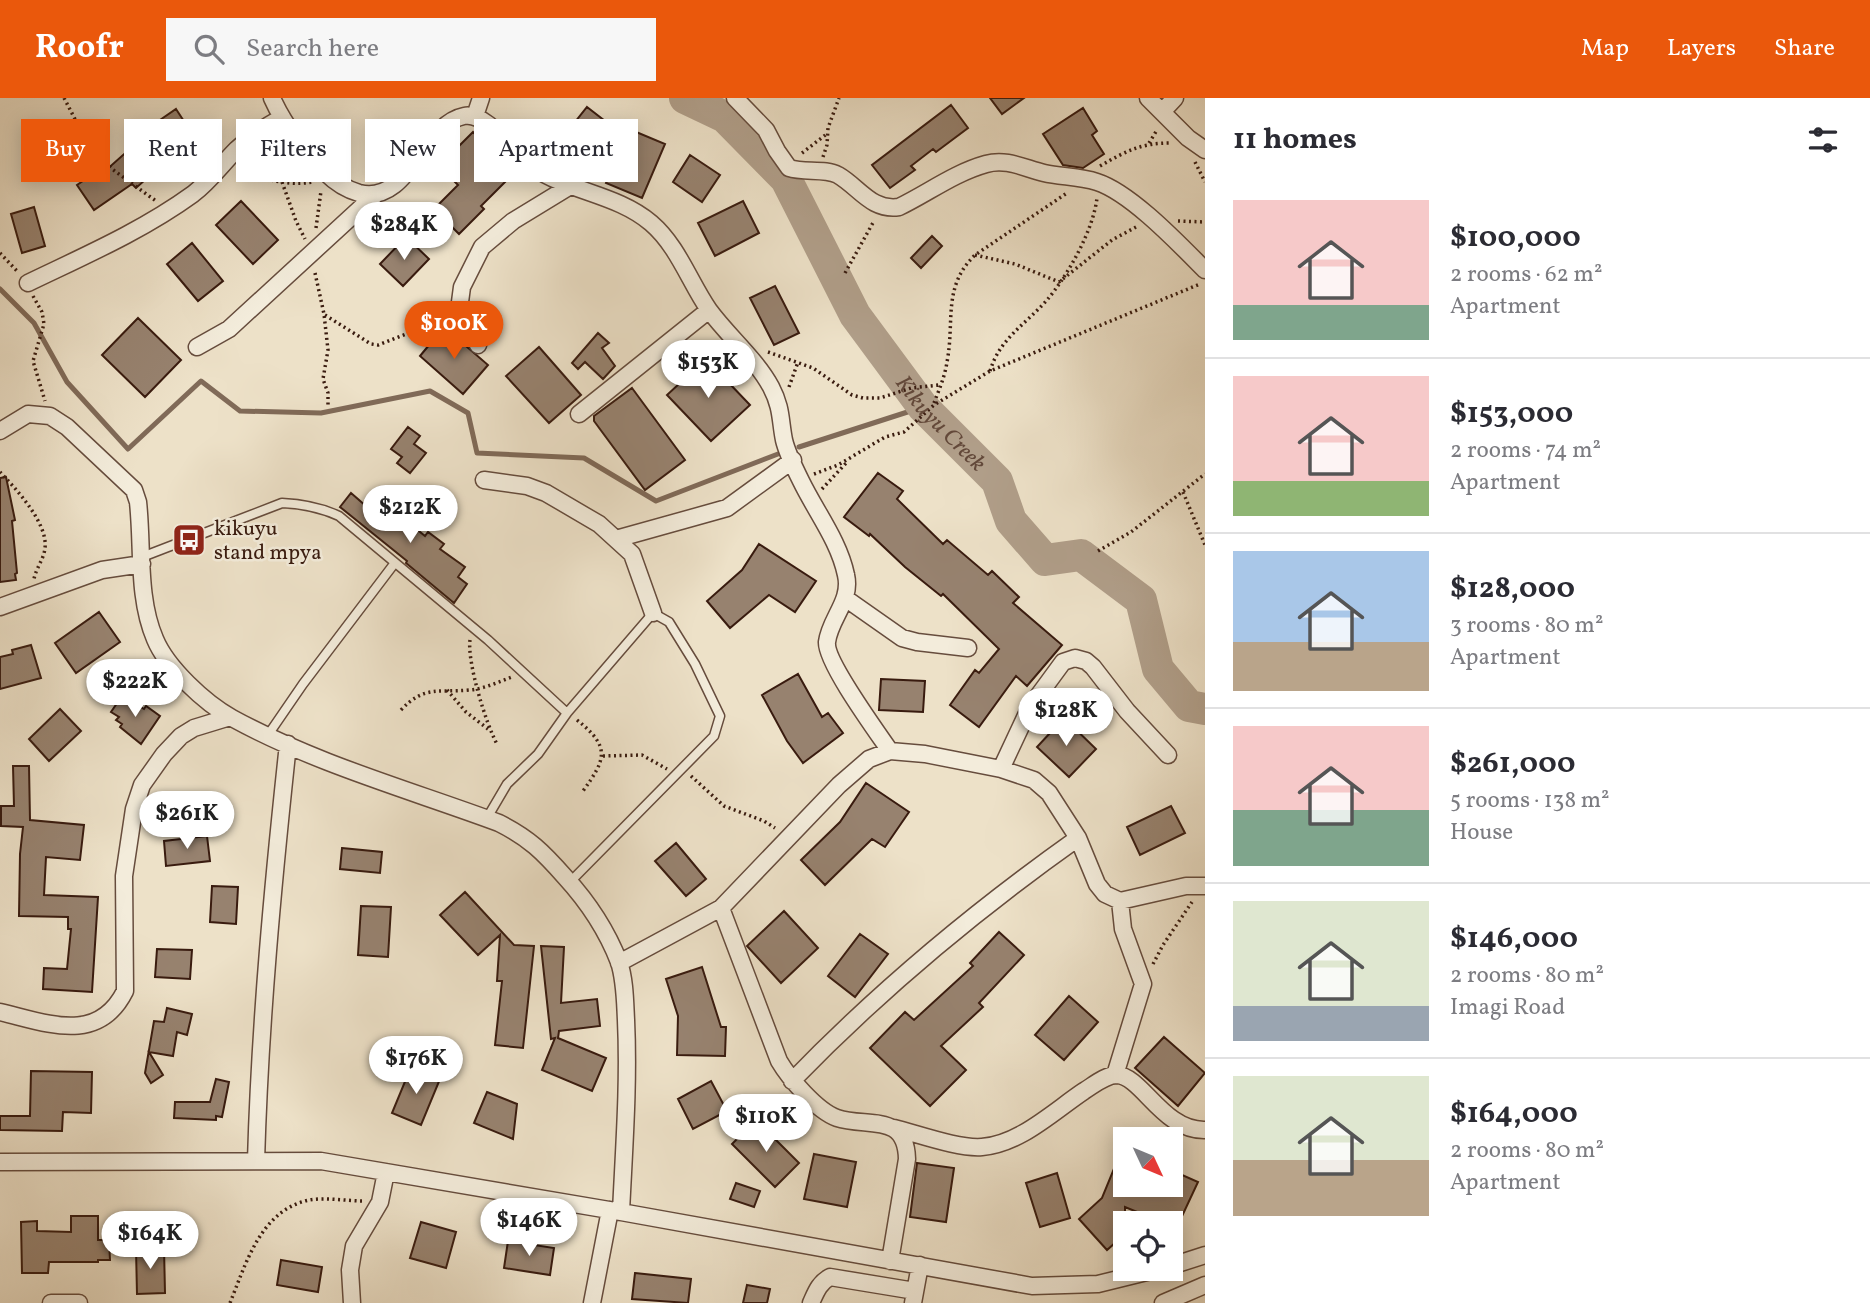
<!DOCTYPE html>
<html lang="en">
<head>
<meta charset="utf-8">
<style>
	:root { --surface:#fff; --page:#f7f7f7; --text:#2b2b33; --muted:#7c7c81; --line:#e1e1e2; --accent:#ea580c }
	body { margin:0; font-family:Vollkorn,serif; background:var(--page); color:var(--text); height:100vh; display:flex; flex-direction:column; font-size:26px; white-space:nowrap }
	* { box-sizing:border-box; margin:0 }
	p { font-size:23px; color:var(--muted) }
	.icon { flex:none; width:38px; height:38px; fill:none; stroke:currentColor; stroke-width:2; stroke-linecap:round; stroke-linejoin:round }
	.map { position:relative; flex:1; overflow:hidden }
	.drawer { display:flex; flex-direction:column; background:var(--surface); width:665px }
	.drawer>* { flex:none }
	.top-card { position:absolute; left:21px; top:21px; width:665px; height:63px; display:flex; gap:14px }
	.needle { width:46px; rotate:134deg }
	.fabs { position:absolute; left:1113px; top:1029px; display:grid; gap:14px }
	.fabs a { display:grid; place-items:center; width:70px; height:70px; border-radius:0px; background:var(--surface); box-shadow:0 4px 18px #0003; font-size:35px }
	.price { position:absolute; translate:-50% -60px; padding:0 16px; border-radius:24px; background:#fff; color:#222; font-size:23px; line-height:46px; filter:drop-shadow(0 2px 4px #0008) }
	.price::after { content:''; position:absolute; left:50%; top:42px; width:21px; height:16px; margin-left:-10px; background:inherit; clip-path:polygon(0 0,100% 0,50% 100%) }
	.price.current { background:var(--accent); color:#fff }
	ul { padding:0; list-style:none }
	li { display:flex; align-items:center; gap:21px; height:175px; padding:0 28px }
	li+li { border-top:2px solid var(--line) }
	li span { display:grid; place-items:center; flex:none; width:196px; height:140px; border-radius:0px; color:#555 }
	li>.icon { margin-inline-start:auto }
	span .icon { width:84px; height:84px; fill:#fffc; stroke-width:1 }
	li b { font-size:30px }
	h2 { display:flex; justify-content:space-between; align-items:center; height:84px; padding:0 28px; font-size:30px }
	.chip { padding:0 24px; border-radius:0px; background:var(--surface); box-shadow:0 4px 18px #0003; font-size:24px; line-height:63px }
	.chip.current { background:var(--accent); color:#fff }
	header { display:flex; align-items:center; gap:42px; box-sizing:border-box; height:98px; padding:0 35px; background:var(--accent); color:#fff }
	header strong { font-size:33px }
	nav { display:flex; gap:38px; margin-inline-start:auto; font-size:24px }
	.search { width:490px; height:63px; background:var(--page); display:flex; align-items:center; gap:18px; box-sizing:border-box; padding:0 24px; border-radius:0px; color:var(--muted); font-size:26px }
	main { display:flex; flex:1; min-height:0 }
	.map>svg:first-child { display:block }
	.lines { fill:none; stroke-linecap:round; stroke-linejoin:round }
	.stream { stroke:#806a58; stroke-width:5 }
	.river { stroke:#b09e89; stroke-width:32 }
	.building { fill:#97826f; stroke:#391b0f; stroke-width:2 }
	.lane-casing { stroke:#664c3d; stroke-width:11 }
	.street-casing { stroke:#664c3d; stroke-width:19 }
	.path { stroke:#391b0f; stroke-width:3.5; stroke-dasharray:2 3.5; stroke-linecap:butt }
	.lane { stroke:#f3ecdb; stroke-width:8 }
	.street { stroke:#f3ecdb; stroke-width:16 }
	.labels { text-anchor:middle; stroke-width:5; stroke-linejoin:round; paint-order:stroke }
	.poi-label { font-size:21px; fill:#391b0f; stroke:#f3ecdb; text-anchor:start }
	.water-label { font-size:23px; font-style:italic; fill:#63493a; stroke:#f3ecdb }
</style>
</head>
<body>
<header>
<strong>Roofr</strong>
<div class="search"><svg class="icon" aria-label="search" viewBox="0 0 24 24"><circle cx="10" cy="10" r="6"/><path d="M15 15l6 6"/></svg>Search here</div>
<nav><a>Map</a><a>Layers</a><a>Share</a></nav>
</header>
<main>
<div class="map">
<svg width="1205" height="1205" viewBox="0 0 1205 1205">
	<rect width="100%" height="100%" fill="#ede1c8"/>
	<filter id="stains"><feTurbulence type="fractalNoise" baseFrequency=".00286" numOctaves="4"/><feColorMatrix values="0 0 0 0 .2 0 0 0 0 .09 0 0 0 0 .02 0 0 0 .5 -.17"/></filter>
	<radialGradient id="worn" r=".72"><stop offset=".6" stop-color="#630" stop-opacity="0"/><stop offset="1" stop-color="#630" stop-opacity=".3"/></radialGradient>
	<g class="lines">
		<path class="stream" d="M0 191 34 225 67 284 128 351 201 283 240 313 321 315 430 293 468 315 477 355 584 360 656 403 778 356
			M799 349 923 309"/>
		<path class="river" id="s1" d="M685 0 725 19 786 81 855 217 923 309 997 383 1011 423 1045 462 1081 457 1141 502 1158 571 1189 608 1205 611"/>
	</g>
	<path class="building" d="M990 0H1024L1002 16Z
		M951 7 968 30 936 54 933 51 911 68 915 72 890 90 872 67Z
		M587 9 614 30 579 74 552 53Z
		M1083 10 1097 33 1092 37 1104 56 1083 70 1063 67 1043 36Z
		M176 11 189 31 153 56 162 67 136 90 132 86 94 112 77 87 102 70 104 74 158 26 157 24Z
		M629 31 665 46 642 100 606 85Z
		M473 34 514 75 481 108 484 111 459 136 434 111 458 87 439 68Z
		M690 57 720 77 702 104 673 84Z
		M241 103 278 142 253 166 216 127Z
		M743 103 759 135 715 158 698 125Z
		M34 109 45 148 22 155 11 116Z
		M932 138 942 148 921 170 911 160Z
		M406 139 429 161 403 188 380 166Z
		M192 145 223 183 198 203 167 166Z
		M775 188 799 235 774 247 750 200Z
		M138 220 181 262 145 299 102 257Z
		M444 229 488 267 463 296 420 258Z
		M598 235 609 245 602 250 615 268 603 281 585 264 578 271 572 265Z
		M539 249 581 297 549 325 506 278Z
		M706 261 750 307 711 343 667 297Z
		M632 290 685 362 645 392 594 323V318Z
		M408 329 420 338 414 346 426 355 410 375 397 365 402 359 391 351Z
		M878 375 903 393 897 401 943 446 947 442 988 477 992 473 1019 499 1013 505 1062 547 1027 588 1016 578 979 629 950 607 975 572 979 575 999 551 943 496 941 498 905 469 870 436 869 438 844 419Z
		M6 379 15 422 12 423 17 475 15 476 16 482 0 484V380Z
		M351 395 366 408 375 397 425 438 428 434 444 446 440 451 465 469 458 479 467 486 454 505 406 465 407 463 340 409Z
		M759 446 816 483 795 514 769 497 730 530 707 503 742 472Z
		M99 514 120 544 76 575 55 545Z
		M31 547 41 580 0 591V559L13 556 12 552Z
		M798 576 822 619 828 615 843 635 803 665 787 643 762 597Z
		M881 581 925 583 923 614 879 612Z
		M122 598 144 611 146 608 160 618 141 646 120 629 122 626 116 622 119 619 111 614Z
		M60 611 81 633 49 663 29 641Z
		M1064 620 1096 651 1069 679 1037 649Z
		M13 668H29L30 722 84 727 80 762 46 759 44 797 98 799 92 894 43 891 44 870 67 871 71 831H68V819L19 818 20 756 23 729 1 728V708H14Z
		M866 685 909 714 885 749 872 741 825 787 801 762 840 724Z
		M1171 708 1185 735 1140 757 1127 729Z
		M207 738 210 763 166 768 164 743Z
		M676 745 706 781 686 798 655 763Z
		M342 750 382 754 380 775 340 771Z
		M212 788 238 789 236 826 210 824Z
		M465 794 514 847 534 848 523 950 495 947 502 883H497L500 837 478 857 440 817Z
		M361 808 391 809 388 859 358 857Z
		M784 813 818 850 781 885 747 848Z
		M999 834 1024 857 979 905 983 909 941 948 966 972 930 1008 870 950 905 914 914 922 973 868 970 865Z
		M860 836 888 856 855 899 828 878Z
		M541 848 564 849 561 905 597 901 600 928 559 933 558 940 606 960 592 993 542 972 555 940 551 941Z
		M157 851 192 852 190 881 155 879Z
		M702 869 721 929H726L725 958 677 957 678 918 666 881Z
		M1069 898 1098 924 1064 962 1035 937Z
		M167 910 192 916 187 937 177 934 173 958 149 954 163 977 151 985 145 975 154 923 164 924Z
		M1164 939 1205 975 1178 1008 1135 970Z
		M411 969 440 981 421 1027 392 1015Z
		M31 973 92 974 91 1015 63 1014 62 1033 0 1032V1018H30Z
		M216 981 229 984 222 1019 216 1018V1022L174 1020 175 1004H210Z
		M711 983 727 1013 693 1031 678 1001Z
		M487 994 517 1006 513 1041 474 1025Z
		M756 1022 799 1065 775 1089 732 1046Z
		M1125 1044V1087H1171V1072L1198 1084 1176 1131 1171 1128V1125H1164L1125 1109V1136L1107 1152 1079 1121 1102 1100Z
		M814 1056 856 1064 847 1109 804 1101Z
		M917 1065 954 1070 946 1124 910 1119Z
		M1057 1075 1070 1120 1040 1129 1026 1085Z
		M736 1085 760 1093 754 1109 730 1101Z
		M71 1118H98V1142H109L110 1162H98V1164H49L48 1175H22L21 1124 37 1123V1133L71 1134Z
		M421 1124 456 1134 446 1170 410 1160Z
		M508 1143 554 1150 550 1177 504 1170Z
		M164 1150 165 1195 137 1196 136 1151Z
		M281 1162 322 1169 318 1194 277 1187Z
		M635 1175 691 1181 688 1205 632 1201Z
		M747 1187 770 1191 767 1205H743Z"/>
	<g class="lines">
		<defs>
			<path id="lane" d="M142 459 282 405C303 406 320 409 339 418L488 542 567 615 538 656 507 686 487 720
				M567 615 653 515 669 524 695 566 720 618 714 638 570 784
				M268 637 303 586 394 466"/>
			<path id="street" d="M272 0C285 29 304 52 326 75 336 85 345 91 359 95 409 108 423 26 464 18 487 13 515 57 533 69 569 94 617 96 651 125 678 148 690 185 709 212 728 238 756 261 771 289 782 310 780 322 784 342 787 355 795 371 801 383 816 414 839 443 846 477 852 503 830 520 827 544 825 563 877 634 890 653
				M735 0 766 32 777 53 789 70C804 75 825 70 838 77 859 89 871 113 899 109 928 95 954 75 986 66 1006 60 1024 70 1044 75 1061 79 1079 78 1097 84 1131 95 1179 146 1205 172
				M1148 0 1188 40 1205 52
				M1162 14 1175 0
				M475 18 481 0
				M28 185C84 158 142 133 193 96 210 83 222 66 237 51 251 38 265 29 281 20
				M478 247 462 214 460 204 462 189 482 149 513 123 572 87
				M197 249 229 231 376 96
				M579 316 709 212
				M0 333 28 316 50 318 67 329 134 392 138 404C143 449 137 499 155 541 167 570 205 605 232 620 316 666 410 692 499 725 529 740 543 754 565 779 587 803 607 833 619 864 625 882 625 903 626 922 629 986 624 1050 621 1114
				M484 382 527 388 546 395 599 426 632 456 653 515
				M616 441 727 410 793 362
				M845 500 902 540 917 544 968 550
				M0 509 102 472 142 466
				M1001 671 1030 609 1063 564 1075 560 1086 563 1093 569 1127 613 1168 657
				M721 810 779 963C789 980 817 1013 837 1020 867 1030 906 1014 907 1061L890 1163
				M619 865 721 810 839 687 869 661 890 653 925 656 1001 671 1034 682 1049 695 1078 740 1097 786 1105 796 1120 803 1186 788H1205
				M0 914C47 925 98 947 125 893L124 778 134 711 142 687 164 656 181 638 194 630 230 619
				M1115 977 1143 886 1123 831 1120 803
				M792 983C879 893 975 813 1078 740
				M894 1030C918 1036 959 1051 982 1049 1020 1046 1054 1013 1084 993 1094 987 1105 977 1117 977 1142 978 1163 1033 1205 1032
				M256 1063C260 923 273 785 288 646
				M0 1064 321 1063 621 1114 1032 1188 1098 1186 1159 1171
				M1171 1168 1205 1157
				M51 1205H79
				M352 1205 350 1172 354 1148 380 1104 386 1074
				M592 1205 610 1112
				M811 1205C816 1194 819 1185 830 1179L915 1193
				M913 1205 920 1167
				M1163 1205 1205 1187"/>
		</defs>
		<use href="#lane" class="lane-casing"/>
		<use href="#street" class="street-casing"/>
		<path class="path" d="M64 0 87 44 112 71 156 103
			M1149 45 1157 32
			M802 55 828 35
			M823 59 827 47 828 30 839 0
			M1195 64 1205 84
			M1100 68C1126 53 1141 45 1171 45
			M240 71C264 82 288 88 314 84
			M282 84 296 123 305 141
			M1178 123 1205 124
			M316 130 321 93
			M0 155 18 174
			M975 157 1015 166 1059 184 1112 142 1136 129
			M315 175 324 216 328 252 323 281 328 295V308
			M845 175 874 123
			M33 198 42 214 44 226 33 263 45 303
			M325 217 371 246 378 247 447 220
			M768 254 813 270 852 297 863 300H880L911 290 939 287
			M990 273C1000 240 1025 227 1047 202 1068 177 1093 133 1097 100
			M789 289 798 264
			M934 305C939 292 945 278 947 264 955 223 942 189 975 157L1067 95
			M0 374C16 391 48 425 45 450 44 461 36 470 34 481
			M814 376 838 367 885 339 904 334 934 307 990 273 1200 186
			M822 391 848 363
			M1183 394 1205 447
			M1098 453 1131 434 1205 376
			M470 542C467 564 486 626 497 646
			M447 592 466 614 488 631
			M401 612C424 587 439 595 469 592 484 591 498 584 512 579
			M577 622C611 649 606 661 583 693
			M603 658 642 657 667 671
			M691 678 724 708 764 723 775 730
			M1153 866 1163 847 1192 804
			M230 1205C246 1165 261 1112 309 1102 326 1099 346 1103 363 1103"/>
		<use href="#lane" class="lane"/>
		<use href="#street" class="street"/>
	</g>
	<defs>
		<symbol id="bus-square" viewBox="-11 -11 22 22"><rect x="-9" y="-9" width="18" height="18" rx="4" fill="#8f2418" stroke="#f3ecdb"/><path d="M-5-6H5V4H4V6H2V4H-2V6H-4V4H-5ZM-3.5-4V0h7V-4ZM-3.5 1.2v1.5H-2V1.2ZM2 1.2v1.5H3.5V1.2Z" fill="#fff"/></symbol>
	</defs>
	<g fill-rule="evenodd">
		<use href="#bus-square" x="170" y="423" width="38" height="38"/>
	</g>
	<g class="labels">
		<g class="poi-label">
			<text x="214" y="437">kikuyu<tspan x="214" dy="24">stand mpya</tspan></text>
		</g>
		<g class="water-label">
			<text dy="8" stroke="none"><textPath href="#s1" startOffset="422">Kikuyu Creek</textPath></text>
		</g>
	</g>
	<rect width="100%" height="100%" filter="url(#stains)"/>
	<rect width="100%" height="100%" fill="url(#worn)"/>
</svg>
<div class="fabs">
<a><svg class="needle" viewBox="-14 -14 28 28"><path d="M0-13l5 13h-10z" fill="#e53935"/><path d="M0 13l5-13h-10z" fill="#7c7c81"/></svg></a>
<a><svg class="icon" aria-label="locate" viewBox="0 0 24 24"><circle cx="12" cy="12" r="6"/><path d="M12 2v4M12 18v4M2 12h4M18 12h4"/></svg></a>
</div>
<b class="price" style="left:404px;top:164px">$284K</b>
<b class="price current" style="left:454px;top:263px">$100K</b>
<b class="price" style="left:708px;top:302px">$153K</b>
<b class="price" style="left:410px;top:447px">$212K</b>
<b class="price" style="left:135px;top:621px">$222K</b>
<b class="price" style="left:1066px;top:650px">$128K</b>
<b class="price" style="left:187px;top:753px">$261K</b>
<b class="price" style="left:416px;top:998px">$176K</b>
<b class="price" style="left:766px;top:1056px">$110K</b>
<b class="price" style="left:529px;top:1160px">$146K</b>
<b class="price" style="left:150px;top:1173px">$164K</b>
<div class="top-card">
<a class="chip current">Buy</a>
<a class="chip">Rent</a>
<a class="chip">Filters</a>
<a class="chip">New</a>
<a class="chip">Apartment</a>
</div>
</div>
<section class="drawer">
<h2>11 homes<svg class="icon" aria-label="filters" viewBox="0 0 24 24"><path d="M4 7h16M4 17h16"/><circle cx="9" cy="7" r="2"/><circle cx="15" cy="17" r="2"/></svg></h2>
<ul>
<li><span style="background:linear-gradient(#f6c9c9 75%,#7fa58c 0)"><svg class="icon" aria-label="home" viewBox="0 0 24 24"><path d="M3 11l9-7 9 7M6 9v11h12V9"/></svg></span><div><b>$100,000</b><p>2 rooms · 62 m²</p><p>Apartment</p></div></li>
<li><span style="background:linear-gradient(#f6c9c9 75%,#8fb573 0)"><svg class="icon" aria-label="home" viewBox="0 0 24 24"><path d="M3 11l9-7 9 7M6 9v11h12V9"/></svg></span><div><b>$153,000</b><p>2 rooms · 74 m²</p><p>Apartment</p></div></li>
<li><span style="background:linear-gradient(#a9c7e8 65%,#b9a48a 0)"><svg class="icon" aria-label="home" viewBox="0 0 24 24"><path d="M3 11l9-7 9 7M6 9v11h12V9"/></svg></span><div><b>$128,000</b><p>3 rooms · 80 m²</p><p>Apartment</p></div></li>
<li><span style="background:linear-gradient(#f6c9c9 60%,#7fa58c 0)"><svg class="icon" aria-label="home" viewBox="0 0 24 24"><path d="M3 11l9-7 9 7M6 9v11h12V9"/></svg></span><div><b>$261,000</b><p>5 rooms · 138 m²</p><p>House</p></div></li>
<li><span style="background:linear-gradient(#dfe7d0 75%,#9aa5b1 0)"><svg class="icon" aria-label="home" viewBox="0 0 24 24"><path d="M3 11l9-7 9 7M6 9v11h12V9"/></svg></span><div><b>$146,000</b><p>2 rooms · 80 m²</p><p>Imagi Road</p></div></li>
<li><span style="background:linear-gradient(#dfe7d0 60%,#b9a48a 0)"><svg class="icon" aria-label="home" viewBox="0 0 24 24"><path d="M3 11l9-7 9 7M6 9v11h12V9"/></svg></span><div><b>$164,000</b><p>2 rooms · 80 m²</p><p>Apartment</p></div></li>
</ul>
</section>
</main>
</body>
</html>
